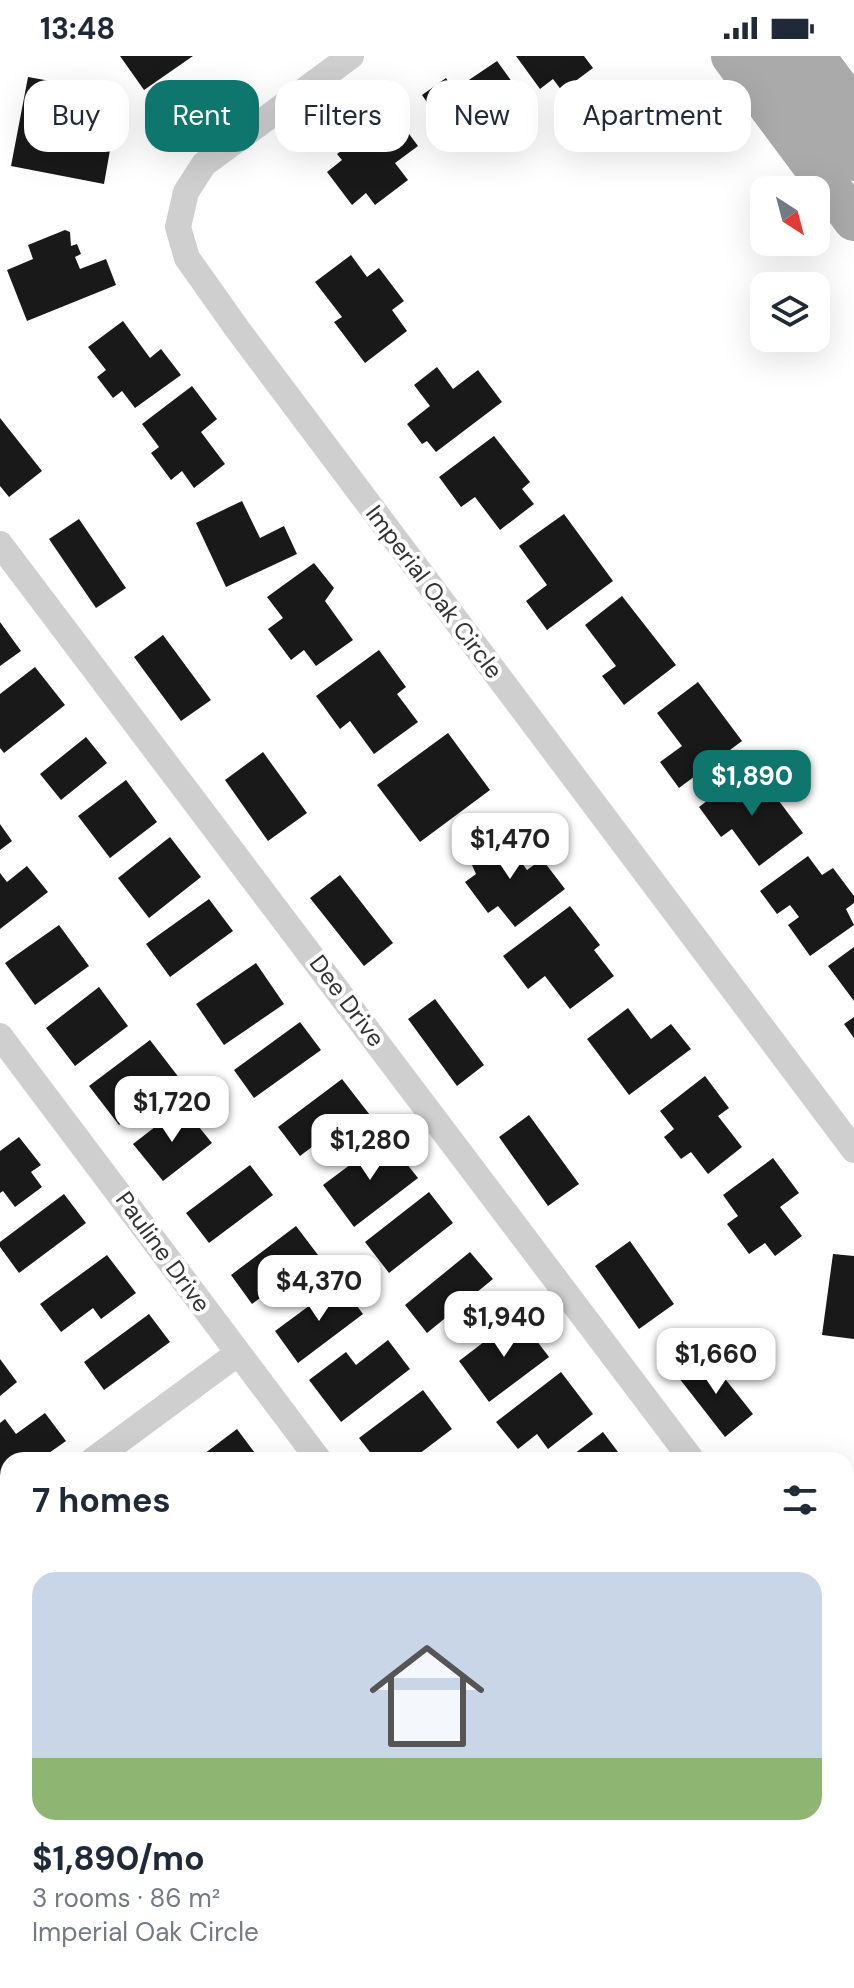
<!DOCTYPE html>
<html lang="en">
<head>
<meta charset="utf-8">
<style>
	:root { --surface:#fff; --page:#f6f6f7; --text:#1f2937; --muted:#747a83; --accent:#0f766e }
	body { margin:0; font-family:"DM Sans",sans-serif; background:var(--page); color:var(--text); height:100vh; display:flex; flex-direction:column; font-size:30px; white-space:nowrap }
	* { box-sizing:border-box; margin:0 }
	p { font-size:26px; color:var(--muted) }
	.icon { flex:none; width:44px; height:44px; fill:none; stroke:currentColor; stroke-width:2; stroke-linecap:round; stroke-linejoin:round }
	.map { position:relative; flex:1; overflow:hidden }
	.sheet { position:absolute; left:0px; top:1396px; width:854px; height:536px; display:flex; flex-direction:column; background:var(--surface); border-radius:24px 24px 0 0; box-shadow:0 8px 32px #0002 }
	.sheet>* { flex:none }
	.hud { position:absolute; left:24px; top:24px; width:806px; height:72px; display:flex; gap:16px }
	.needle { width:52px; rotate:144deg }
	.tools { position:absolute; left:750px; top:120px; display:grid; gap:16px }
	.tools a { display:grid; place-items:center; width:80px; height:80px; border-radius:16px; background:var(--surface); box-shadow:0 8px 32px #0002; font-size:40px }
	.price { position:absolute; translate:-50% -68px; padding:0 18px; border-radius:16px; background:#fff; color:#222; font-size:26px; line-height:52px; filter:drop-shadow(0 2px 4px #0008) }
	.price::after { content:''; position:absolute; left:50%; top:48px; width:24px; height:18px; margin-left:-12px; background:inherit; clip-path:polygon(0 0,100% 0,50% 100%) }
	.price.active { background:var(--accent); color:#fff }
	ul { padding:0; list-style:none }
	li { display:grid; align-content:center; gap:16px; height:424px; padding:0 32px }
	li span { display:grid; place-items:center; height:248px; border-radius:24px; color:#555 }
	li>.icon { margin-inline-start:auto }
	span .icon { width:144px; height:144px; fill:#fffc; stroke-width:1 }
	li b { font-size:34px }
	h2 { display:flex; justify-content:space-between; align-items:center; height:96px; padding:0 32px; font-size:34px }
	.tag { padding:0 28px; border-radius:24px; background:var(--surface); box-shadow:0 8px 32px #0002; font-size:28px; line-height:72px }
	.tag.active { background:var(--accent); color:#fff }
	.status { display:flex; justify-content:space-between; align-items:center; height:56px; padding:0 40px; background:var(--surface); direction:ltr }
	.status svg { height:22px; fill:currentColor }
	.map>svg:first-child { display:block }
	.building { fill:#191919 }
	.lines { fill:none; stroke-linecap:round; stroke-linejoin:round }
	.minor { stroke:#cfcfcf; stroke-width:26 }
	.primary { stroke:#aaa; stroke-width:42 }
	.labels { text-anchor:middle; stroke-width:8; stroke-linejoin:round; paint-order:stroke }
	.street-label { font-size:24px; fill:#323232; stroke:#fff }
</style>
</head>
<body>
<div class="status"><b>13:48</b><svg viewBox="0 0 49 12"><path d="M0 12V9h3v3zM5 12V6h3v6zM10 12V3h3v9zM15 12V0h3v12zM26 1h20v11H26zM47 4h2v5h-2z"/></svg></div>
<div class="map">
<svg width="854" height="1932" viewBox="0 0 854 1932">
	<rect width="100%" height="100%" fill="#fff"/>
	<path class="building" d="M120 0H193L144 34Z
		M516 0H584L593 12 562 35 553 23 540 33Z
		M497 5 520 37 507 46 516 59 485 81 475 68 453 84 422 39 446 22 454 34Z
		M28 21 112 36 107 65 79 60 74 86 110 94 104 128 11 110Z
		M398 63 418 90 395 107 408 124 375 149 366 137 352 149 327 116 342 104 337 98 359 82 364 89Z
		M65 174 70 176 71 190 77 188 81 198 75 201 80 213 106 203 116 229 27 265 7 214 33 203 28 189Z
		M351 199 367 221 379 212 404 245 392 254 407 275 365 307 334 266 342 261 315 226Z
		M123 265 150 302 161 293 181 319 135 352 122 335 113 342 97 321 106 314 88 291Z
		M437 311 453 333 478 314 502 346 436 396 427 385 422 388 407 368 430 350 414 329Z
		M192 330 217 363 201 376 225 408 194 432 182 415 171 424 151 397 159 391 142 368Z
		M0 362 42 415 9 441 0 430Z
		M494 380 530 426 522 433 534 448 500 474 475 441 461 451 439 421Z
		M242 445 260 482 284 470 297 498 226 531 196 467Z
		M564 458 613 525 547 574 526 545 547 529 519 490Z
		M79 463 126 532 96 552 49 483Z
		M314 507 334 532 325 545 353 584 316 610 304 594 291 604 268 573 283 562 267 541Z
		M622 540 676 609 624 649 602 620 616 610 585 569Z
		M0 566 21 595 0 610Z
		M163 579 211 644 181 665 134 601Z
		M379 594 406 631 397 638 418 666 374 698 350 665 340 673 316 640Z
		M35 611 65 649 4 697 0 692V638Z
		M698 626 742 685 679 732 660 706 682 690 657 657Z
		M448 677 490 734 420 786 377 729Z
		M86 681 107 707 61 744 40 718Z
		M263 696 307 757 268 785 225 724Z
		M741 719 752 734 764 725 803 777 759 810 732 773 721 781 699 751Z
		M126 724 157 766 110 802 78 760Z
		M0 768 12 785 0 794Z
		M499 776 527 814 542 803 565 833 515 871 498 850 488 857 465 826 476 818 468 800Z
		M170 781 201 821 149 862 118 822Z
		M808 800 822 819 833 812 854 840V847L846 853 854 869 810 900 788 869 799 861 790 849 777 858 760 835Z
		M27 810 48 836 0 873V817L7 826Z
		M340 819 393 887 364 910 310 842Z
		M209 843 233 875 170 921 146 888Z
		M570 850 600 889 594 894 614 920 570 953 545 920 528 933 503 900Z
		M59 869 89 910 35 949 5 907Z
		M854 891V945L828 910Z
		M256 907 284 948 224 989 196 948Z
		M99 931 128 970 75 1010 46 972Z
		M435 943 484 1009 457 1030 408 963Z
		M628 952 651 983 671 968 691 993 629 1039 587 983Z
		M854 961V982L844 968Z
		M300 966 321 994 254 1042 234 1014Z
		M150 984 180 1023 119 1069 89 1030Z
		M705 1020 729 1052 718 1060 742 1091 708 1118 691 1096 681 1103 664 1081 674 1073 660 1055Z
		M342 1023 373 1063 342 1086 333 1075 300 1100 278 1071Z
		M182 1050 212 1087 163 1125 133 1088Z
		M529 1059 579 1128 548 1150 499 1081Z
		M19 1081 41 1109 31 1116 42 1131 15 1151 3 1135 0 1137V1095Z
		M386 1082 418 1122 354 1171 323 1129Z
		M773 1102 799 1137 780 1151 802 1180 775 1200 765 1187 749 1198 727 1168 738 1160 723 1139Z
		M250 1109 273 1139 209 1187 186 1157Z
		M429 1136 453 1167 389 1217 365 1186Z
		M64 1138 86 1167 19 1217 0 1191V1186Z
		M296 1170 318 1199 252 1248 231 1219Z
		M630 1185 674 1248 639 1273 595 1210Z
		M470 1196 493 1223 427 1277 405 1249Z
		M833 1198 854 1200V1283L822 1279Z
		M107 1199 136 1237 101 1263 93 1252 61 1276 40 1248Z
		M340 1227 363 1258 298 1307 275 1275Z
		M149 1258 170 1286 104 1334 84 1306Z
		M518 1260 549 1301 489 1346 459 1305Z
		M388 1284 410 1313 341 1366 309 1324 346 1296 356 1309Z
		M707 1300 753 1358 725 1381 679 1322Z
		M0 1303 17 1326 0 1340Z
		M561 1316 593 1358 548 1393 537 1378 518 1393 496 1366Z
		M423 1334 452 1373 411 1404H376L359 1382Z
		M45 1357 66 1385 39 1404H8V1427L0 1433V1367L5 1363 16 1378Z
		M237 1373 260 1404H196Z
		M603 1376 624 1404H566Z
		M0 1568 8 1578V1587L0 1593Z
		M846 1653 854 1663V1692L846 1698Z
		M8 1896V1924L28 1925 0 1932V1898Z
		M846 1911 854 1921V1932H822L832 1924H846Z
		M472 1924H512L517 1932H478Z"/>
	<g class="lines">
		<path class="minor" d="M351 0 204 108 186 136 178 171 187 202 238 274 854 1094
			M0 488 692 1404
			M0 980 319 1404
			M93 1404 237 1298
			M0 1472 8 1467
			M0 1510 8 1522
			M846 1807 854 1801
			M677 1932 688 1924"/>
		<path class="primary" d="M732 0 854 164
			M774 0 854 104
			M814 0 854 54"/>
	</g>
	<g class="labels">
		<g class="street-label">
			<text transform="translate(434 536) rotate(53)" y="8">Imperial Oak Circle</text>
			<text transform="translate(347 945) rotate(53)" y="8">Dee Drive</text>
			<text transform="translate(163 1196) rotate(54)" y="8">Pauline Drive</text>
		</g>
	</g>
</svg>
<div class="tools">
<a><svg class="needle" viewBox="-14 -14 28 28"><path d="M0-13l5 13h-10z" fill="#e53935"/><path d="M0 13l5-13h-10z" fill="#747a83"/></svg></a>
<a><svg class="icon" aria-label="layers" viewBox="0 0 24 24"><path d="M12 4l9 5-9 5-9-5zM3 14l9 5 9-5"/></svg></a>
</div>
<b class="price active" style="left:752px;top:762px">$1,890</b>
<b class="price" style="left:510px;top:825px">$1,470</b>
<b class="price" style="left:172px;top:1088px">$1,720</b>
<b class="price" style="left:370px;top:1126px">$1,280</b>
<b class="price" style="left:319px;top:1267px">$4,370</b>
<b class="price" style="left:504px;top:1303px">$1,940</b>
<b class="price" style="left:716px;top:1340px">$1,660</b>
<div class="hud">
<a class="tag">Buy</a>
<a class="tag active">Rent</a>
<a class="tag">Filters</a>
<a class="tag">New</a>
<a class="tag">Apartment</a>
</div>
<section class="sheet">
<h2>7 homes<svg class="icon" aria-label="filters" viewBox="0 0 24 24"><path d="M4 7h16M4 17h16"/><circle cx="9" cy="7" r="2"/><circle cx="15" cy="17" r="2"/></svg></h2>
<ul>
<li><span style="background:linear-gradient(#c9d6e8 75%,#8fb573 0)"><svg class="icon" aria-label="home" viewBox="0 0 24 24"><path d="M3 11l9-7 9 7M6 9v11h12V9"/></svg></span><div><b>$1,890/mo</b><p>3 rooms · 86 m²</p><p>Imperial Oak Circle</p></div></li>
</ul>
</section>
</div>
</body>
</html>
